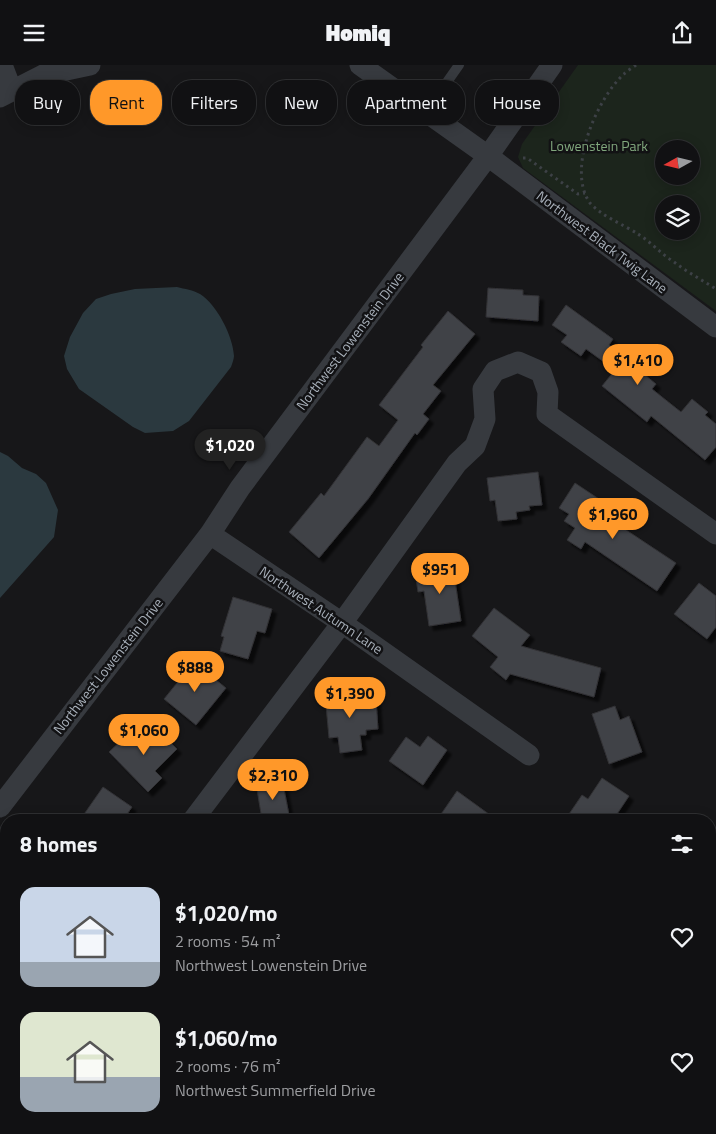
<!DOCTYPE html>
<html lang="en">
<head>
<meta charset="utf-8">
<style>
	:root { --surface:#111113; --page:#1a1a1c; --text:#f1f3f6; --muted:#9c9da0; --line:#303133; --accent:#ff9829 }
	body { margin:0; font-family:"Titillium Web",sans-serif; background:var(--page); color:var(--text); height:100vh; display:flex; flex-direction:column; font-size:19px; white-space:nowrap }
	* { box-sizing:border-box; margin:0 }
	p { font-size:16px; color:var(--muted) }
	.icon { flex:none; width:28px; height:28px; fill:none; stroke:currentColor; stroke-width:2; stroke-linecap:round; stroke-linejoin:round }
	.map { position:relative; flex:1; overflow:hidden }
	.side { position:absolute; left:0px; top:749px; width:716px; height:321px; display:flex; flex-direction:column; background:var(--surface); border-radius:20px 20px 0 0; box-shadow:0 2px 12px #0003,0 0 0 1px var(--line) }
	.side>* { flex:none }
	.guide { position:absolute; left:15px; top:15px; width:686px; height:45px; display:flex; gap:10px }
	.needle { width:32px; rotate:262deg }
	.buttons { position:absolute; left:655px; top:75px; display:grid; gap:10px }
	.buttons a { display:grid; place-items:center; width:45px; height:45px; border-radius:50%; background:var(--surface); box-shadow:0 2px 12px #0003,0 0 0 1px var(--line); font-size:25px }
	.price { position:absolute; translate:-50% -42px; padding:0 11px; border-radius:18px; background:var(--accent); color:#111; font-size:16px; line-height:32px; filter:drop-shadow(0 1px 2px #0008) }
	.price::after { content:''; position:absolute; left:50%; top:30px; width:15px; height:11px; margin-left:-8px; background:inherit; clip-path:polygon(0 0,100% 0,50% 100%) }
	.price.selected { background:#222; color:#fff }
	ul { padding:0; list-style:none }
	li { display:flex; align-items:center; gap:15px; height:125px; padding:0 20px }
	li span { display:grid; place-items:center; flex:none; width:140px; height:100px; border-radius:15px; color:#555 }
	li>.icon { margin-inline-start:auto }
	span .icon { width:60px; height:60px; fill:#fffc; stroke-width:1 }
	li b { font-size:21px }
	h2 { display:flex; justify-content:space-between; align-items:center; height:60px; padding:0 20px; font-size:21px }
	.pill { padding:0 18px; border-radius:20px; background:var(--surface); box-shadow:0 2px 12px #0003,0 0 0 1px var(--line); font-size:18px; line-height:45px }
	.pill.selected { background:var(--accent); color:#111 }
	header { display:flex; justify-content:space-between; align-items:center; height:65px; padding:0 20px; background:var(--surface); font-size:22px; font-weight:800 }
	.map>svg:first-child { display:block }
	.green { fill:#1c251c; fill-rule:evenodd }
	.water { fill:#2b393f }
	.building { fill:#414246; stroke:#313135; filter:url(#shadow) }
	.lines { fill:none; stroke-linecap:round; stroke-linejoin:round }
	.path { stroke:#3d4146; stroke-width:3; stroke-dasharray:2.5 4; stroke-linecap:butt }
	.lane { stroke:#373a3f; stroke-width:10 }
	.street { stroke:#373a3f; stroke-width:21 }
	.labels { text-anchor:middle; stroke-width:5; stroke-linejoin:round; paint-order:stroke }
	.park-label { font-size:14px; fill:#81a77d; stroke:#121214 }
	.street-label { font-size:14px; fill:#a8b0ba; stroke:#121214 }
</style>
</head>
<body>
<header><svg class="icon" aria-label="menu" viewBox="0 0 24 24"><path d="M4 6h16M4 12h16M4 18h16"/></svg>Homiq<svg class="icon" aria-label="share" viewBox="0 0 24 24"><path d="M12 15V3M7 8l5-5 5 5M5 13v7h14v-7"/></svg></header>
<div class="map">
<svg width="716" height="1069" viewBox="0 0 716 1069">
	<defs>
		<filter id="shadow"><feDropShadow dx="4.5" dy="4.5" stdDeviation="1" flood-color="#0009"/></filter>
	</defs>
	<rect width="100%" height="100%" fill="#171719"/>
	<path class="green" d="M578 0H716V246L523 103 518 92 522 79ZM664 84H691V111H664ZM664 139H691V166H664Z"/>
	<path class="water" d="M177 222C185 224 193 225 200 229 217 240 233 271 234 291 234 294 232 299 231 302L189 356 173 366 145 368 133 362 79 324 67 304 64 291 70 272 83 248 96 234 111 229 135 224Z
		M0 387 8 391 22 403 36 409 46 418 58 445 54 472 0 533Z"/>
	<path class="building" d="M488 223 523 225V230L539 231 538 256 486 252Z
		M566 240 613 274 609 280 656 319 652 324 681 347 692 334 708 347 705 350 716 359V382L705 395 651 351 647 357 602 321 615 305 586 284 581 291 561 277 567 270 552 260Z
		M448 246 475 269 433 320 441 326 423 349 429 354 417 370 415 368 368 434 319 493 289 467 321 428 324 431 367 372 379 381 398 355 379 340 423 282 421 280Z
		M538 407 542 440 529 441 530 445 516 447 517 454 498 456 495 435 490 436 487 413Z
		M575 418 599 434 593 443 676 498 657 526 585 477 581 484 567 475 575 463 564 456 569 449 559 443Z
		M453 502 461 556 429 561 424 526 418 527 415 507Z
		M699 518 716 531V562L707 574 674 549Z
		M233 532 272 544 265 568 257 566 248 594 220 586 224 572 221 571Z
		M494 543 530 570 521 581 601 603 594 632 510 609 506 615 490 602 498 592 472 571Z
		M194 597 226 623 196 660 164 634Z
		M354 626 355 636 376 634 378 664 366 665V670H360L362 685 340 688 338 672 329 673 325 629Z
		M615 641 620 655 629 651 642 687 609 699 592 649Z
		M151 658 177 684 155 706 162 713 148 727 109 687 127 670 132 676Z
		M428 671 447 685 423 720 389 696 406 672 420 682Z
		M602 713 629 731 613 755H565L582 730 588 734Z
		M282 714 290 755H262L256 718Z
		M103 722 132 742 123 755H80Z
		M457 726 497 755H437Z"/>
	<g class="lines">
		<path class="path" d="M636 0C632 3 627 6 624 9 597 33 566 105 590 138 600 150 624 160 638 169 651 177 661 189 674 197 687 207 702 215 716 224
			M523 93H527L578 129 585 128"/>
		<path class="lane" d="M426 47 459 0"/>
		<path class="street" d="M2 0 12 26
			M360 0 488 91 716 262
			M0 32 43 10 90 0
			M210 469 342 558 529 690
			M0 742 210 469 240 423 488 91 552 0
			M193 755 342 558 457 398 475 381 485 354 483 324 495 306 518 297 541 307 548 327 547 349 716 469
			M710 911 716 903
			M537 1064 545 1069
			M32 1069V1064
			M597 1069 600 1064"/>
	</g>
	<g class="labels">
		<g class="park-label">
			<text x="599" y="86">Lowenstein Park</text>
		</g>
		<g class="street-label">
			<text transform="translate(602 177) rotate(37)" y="5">Northwest Black Twig Lane</text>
			<text transform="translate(350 276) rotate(-53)" y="5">Northwest Lowenstein Drive</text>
			<text transform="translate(321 545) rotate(34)" y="5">Northwest Autumn Lane</text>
			<text transform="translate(108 601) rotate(-52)" y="5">Northwest Lowenstein Drive</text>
		</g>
	</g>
</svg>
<div class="buttons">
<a><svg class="needle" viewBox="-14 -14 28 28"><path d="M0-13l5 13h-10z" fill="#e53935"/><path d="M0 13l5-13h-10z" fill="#9c9da0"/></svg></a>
<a><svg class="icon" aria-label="layers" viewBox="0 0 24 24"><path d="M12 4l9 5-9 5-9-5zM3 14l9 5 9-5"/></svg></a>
</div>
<b class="price" style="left:638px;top:321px">$1,410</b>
<b class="price selected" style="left:230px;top:406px">$1,020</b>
<b class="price" style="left:613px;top:475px">$1,960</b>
<b class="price" style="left:440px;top:530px">$951</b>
<b class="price" style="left:195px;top:628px">$888</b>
<b class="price" style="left:350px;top:654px">$1,390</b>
<b class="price" style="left:144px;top:691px">$1,060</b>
<b class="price" style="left:273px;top:736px">$2,310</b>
<div class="guide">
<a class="pill">Buy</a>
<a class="pill selected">Rent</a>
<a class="pill">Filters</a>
<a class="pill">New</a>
<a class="pill">Apartment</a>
<a class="pill">House</a>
</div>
<section class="side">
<h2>8 homes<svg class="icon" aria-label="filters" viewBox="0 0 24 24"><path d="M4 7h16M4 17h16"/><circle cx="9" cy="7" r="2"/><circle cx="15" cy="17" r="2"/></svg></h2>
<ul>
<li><span style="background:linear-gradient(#c9d6e8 75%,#9aa5b1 0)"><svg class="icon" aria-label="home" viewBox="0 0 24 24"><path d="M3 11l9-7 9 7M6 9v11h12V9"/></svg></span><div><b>$1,020/mo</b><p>2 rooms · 54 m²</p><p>Northwest Lowenstein Drive</p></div><svg class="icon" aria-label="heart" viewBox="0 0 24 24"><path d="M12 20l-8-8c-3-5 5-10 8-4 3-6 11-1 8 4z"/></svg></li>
<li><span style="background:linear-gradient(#dfe7d0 65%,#9aa5b1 0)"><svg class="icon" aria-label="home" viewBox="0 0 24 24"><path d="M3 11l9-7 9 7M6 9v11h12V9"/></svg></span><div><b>$1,060/mo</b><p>2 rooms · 76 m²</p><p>Northwest Summerfield Drive</p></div><svg class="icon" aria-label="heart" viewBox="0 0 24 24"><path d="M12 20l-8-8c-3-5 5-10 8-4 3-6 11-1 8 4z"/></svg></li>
</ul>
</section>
</div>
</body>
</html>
